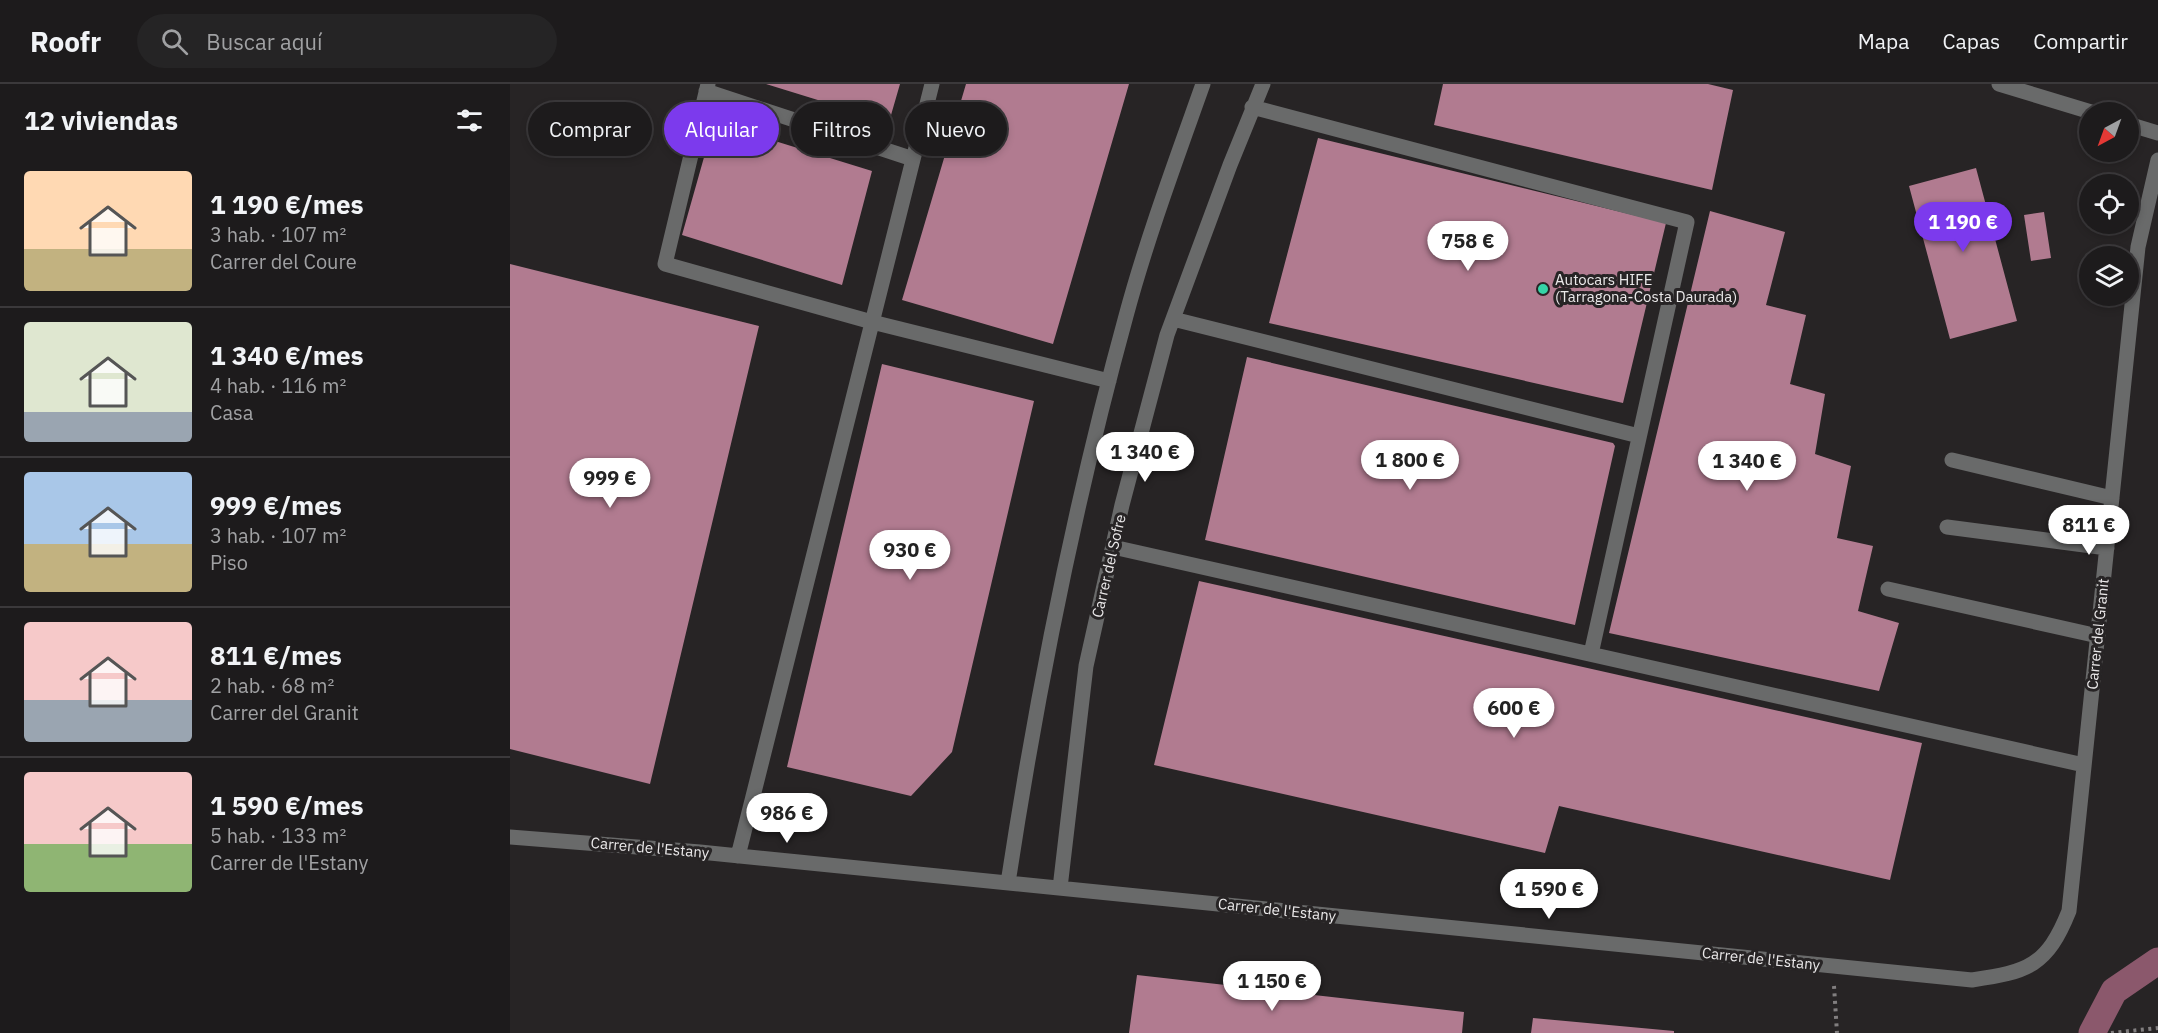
<!DOCTYPE html>
<html lang="es">
<head>
<meta charset="utf-8">
<style>
	:root { --surface:#1d1b1c; --page:#252425; --text:#f1f3f6; --muted:#a0a1a3; --line:#3b393b; --accent:#7c3aed }
	body { margin:0; font-family:"IBM Plex Sans",sans-serif; background:var(--page); color:var(--text); height:100vh; display:flex; flex-direction:column; font-size:22px; white-space:nowrap }
	* { box-sizing:border-box; margin:0 }
	p { font-size:20px; color:var(--muted) }
	.icon { flex:none; width:33px; height:33px; fill:none; stroke:currentColor; stroke-width:2; stroke-linecap:round; stroke-linejoin:round }
	.map { position:relative; flex:1; overflow:hidden }
	.sheet { display:flex; flex-direction:column; background:var(--surface); width:510px }
	.sheet>* { flex:none }
	.guide { position:absolute; left:18px; top:18px; width:570px; height:54px; display:flex; gap:12px }
	.needle { width:39px; rotate:221deg }
	.buttons { position:absolute; left:1569px; top:18px; display:grid; gap:12px }
	.buttons a { display:grid; place-items:center; width:60px; height:60px; border-radius:50%; background:var(--surface); box-shadow:0 3px 9px #0003,0 0 0 2px var(--line); font-size:30px }
	.price { position:absolute; translate:-50% -51px; padding:0 14px; border-radius:21px; background:#fff; color:#222; font-size:20px; line-height:39px; filter:drop-shadow(0 2px 3px #0008) }
	.price::after { content:''; position:absolute; left:50%; top:36px; width:18px; height:14px; margin-left:-9px; background:inherit; clip-path:polygon(0 0,100% 0,50% 100%) }
	.price.active { background:var(--accent); color:#fff }
	ul { padding:0; list-style:none }
	li { display:flex; align-items:center; gap:18px; height:150px; padding:0 24px }
	li+li { border-top:2px solid var(--line) }
	li span { display:grid; place-items:center; flex:none; width:168px; height:120px; border-radius:6px; color:#555 }
	li>.icon { margin-inline-start:auto }
	span .icon { width:72px; height:72px; fill:#fffc; stroke-width:1 }
	li b { font-size:26px }
	h2 { display:flex; justify-content:space-between; align-items:center; height:72px; padding:0 24px; font-size:26px }
	.chip { padding:0 21px; border-radius:27px; background:var(--surface); box-shadow:0 3px 9px #0003,0 0 0 2px var(--line); font-size:21px; line-height:54px }
	.chip.active { background:var(--accent); color:#fff }
	header { display:flex; align-items:center; gap:36px; box-sizing:border-box; height:84px; padding:0 30px; background:var(--surface); border-bottom:2px solid var(--line) }
	header strong { font-size:28px }
	nav { display:flex; gap:33px; margin-inline-start:auto; font-size:21px }
	.search { width:420px; height:54px; background:var(--page); display:flex; align-items:center; gap:15px; box-sizing:border-box; padding:0 21px; border-radius:33px; color:var(--muted); font-size:22px }
	main { display:flex; flex:1; min-height:0 }
	.map>svg:first-child { display:block }
	.lines { fill:none; stroke-linecap:round; stroke-linejoin:round }
	.canal { stroke:#8b586c; stroke-width:27 }
	.building { fill:#b17b90 }
	.path { stroke:#817e7f; stroke-width:4; stroke-dasharray:3 4.5; stroke-linecap:butt }
	.minor { stroke:#696a6a; stroke-width:15 }
	.poi-dot { fill:#35d4a7; stroke:#272425; stroke-width:2 }
	.labels { text-anchor:middle; stroke-width:6; stroke-linejoin:round; paint-order:stroke }
	.poi-label { font-size:15px; fill:#ebe9ea; stroke:#272425; text-anchor:start }
	.street-label { font-size:15px; fill:#ebe9ea; stroke:#272425 }
</style>
</head>
<body>
<header>
<strong>Roofr</strong>
<div class="search"><svg class="icon" aria-label="search" viewBox="0 0 24 24"><circle cx="10" cy="10" r="6"/><path d="M15 15l6 6"/></svg>Buscar aquí</div>
<nav><a>Mapa</a><a>Capas</a><a>Compartir</a></nav>
</header>
<main>
<section class="sheet">
<h2>12 viviendas<svg class="icon" aria-label="filters" viewBox="0 0 24 24"><path d="M4 7h16M4 17h16"/><circle cx="9" cy="7" r="2"/><circle cx="15" cy="17" r="2"/></svg></h2>
<ul>
<li><span style="background:linear-gradient(#ffd9b3 65%,#c2b280 0)"><svg class="icon" aria-label="home" viewBox="0 0 24 24"><path d="M3 11l9-7 9 7M6 9v11h12V9"/></svg></span><div><b>1 190 €/mes</b><p>3 hab. · 107 m²</p><p>Carrer del Coure</p></div></li>
<li><span style="background:linear-gradient(#dfe7d0 75%,#9aa5b1 0)"><svg class="icon" aria-label="home" viewBox="0 0 24 24"><path d="M3 11l9-7 9 7M6 9v11h12V9"/></svg></span><div><b>1 340 €/mes</b><p>4 hab. · 116 m²</p><p>Casa</p></div></li>
<li><span style="background:linear-gradient(#a9c7e8 60%,#c2b280 0)"><svg class="icon" aria-label="home" viewBox="0 0 24 24"><path d="M3 11l9-7 9 7M6 9v11h12V9"/></svg></span><div><b>999 €/mes</b><p>3 hab. · 107 m²</p><p>Piso</p></div></li>
<li><span style="background:linear-gradient(#f6c9c9 65%,#9aa5b1 0)"><svg class="icon" aria-label="home" viewBox="0 0 24 24"><path d="M3 11l9-7 9 7M6 9v11h12V9"/></svg></span><div><b>811 €/mes</b><p>2 hab. · 68 m²</p><p>Carrer del Granit</p></div></li>
<li><span style="background:linear-gradient(#f6c9c9 60%,#8fb573 0)"><svg class="icon" aria-label="home" viewBox="0 0 24 24"><path d="M3 11l9-7 9 7M6 9v11h12V9"/></svg></span><div><b>1 590 €/mes</b><p>5 hab. · 133 m²</p><p>Carrer de l'Estany</p></div></li>
</ul>
</section>
<div class="map">
<svg width="1648" height="949" viewBox="0 0 1648 949">
	<rect width="100%" height="100%" fill="#272425"/>
	<g class="lines">
		<path class="canal" d="M1582 949 1604 907 1648 877"/>
	</g>
	<path class="building" d="M256 0H390L379 38Z
		M456 0H619L543 260 392 216Z
		M933 0H1198L1223 6 1202 106 924 41Z
		M204 38 362 87 332 201 172 151Z
		M808 54 1156 139 1113 319 759 239Z
		M1466 84 1507 237 1440 255 1399 102Z
		M1200 127 1275 148 1256 221 1296 231 1280 300 1315 310 1305 370 1341 382 1327 454 1363 462 1348 527 1389 539 1369 607 1099 549Z
		M1534 128 1541 174 1521 177 1514 131Z
		M0 180 249 242 140 700 0 665Z
		M737 273 1103 359 1105 362 1065 541 695 456Z
		M372 280 524 317 442 668 401 712 277 683Z
		M689 497 1412 659 1380 796 1049 722 1035 769 644 681Z
		M627 891 954 928 952 949H619Z
		M1023 934 1164 947V949H1021Z"/>
	<g class="lines">
		<path class="path" d="M1324 902 1327 949
			M1601 949 1648 944"/>
		<path class="minor" d="M198 0 155 180 362 238 599 297
			M1489 0 1581 28
			M196 7 403 75
			M742 23 1177 138 1081 570
			M1618 40 1648 49
			M663 235 1129 352
			M1442 376 1602 414
			M1437 443 1597 464
			M603 463 1574 681
			M1378 505 1588 552
			M0 753 190 768 1462 896C1518 888 1537 882 1559 827L1628 163 1648 76
			M228 772 422 0
			M498 799C527 608 565 418 616 232 637 154 666 76 693 0
			M550 804 576 582 612 421 657 251 720 81 753 0"/>
	</g>
	<circle class="poi-dot" cx="1033" cy="205" r="6"/>
	<g class="labels">
		<g class="poi-label">
			<text x="1045" y="201">Autocars HIFE<tspan x="1045" dy="17">(Tarragona-Costa Daurada)</tspan></text>
		</g>
		<g class="street-label">
			<text transform="translate(599 482) rotate(-77)" y="5">Carrer del Sofre</text>
			<text transform="translate(1588 550) rotate(-84)" y="5">Carrer del Granit</text>
			<text transform="translate(140 764) rotate(5)" y="5">Carrer de l'Estany</text>
			<text transform="translate(767 826) rotate(6)" y="5">Carrer de l'Estany</text>
			<text transform="translate(1251 875) rotate(6)" y="5">Carrer de l'Estany</text>
		</g>
	</g>
</svg>
<div class="buttons">
<a><svg class="needle" viewBox="-14 -14 28 28"><path d="M0-13l5 13h-10z" fill="#e53935"/><path d="M0 13l5-13h-10z" fill="#a0a1a3"/></svg></a>
<a><svg class="icon" aria-label="locate" viewBox="0 0 24 24"><circle cx="12" cy="12" r="6"/><path d="M12 2v4M12 18v4M2 12h4M18 12h4"/></svg></a>
<a><svg class="icon" aria-label="layers" viewBox="0 0 24 24"><path d="M12 4l9 5-9 5-9-5zM3 14l9 5 9-5"/></svg></a>
</div>
<b class="price active" style="left:1453px;top:169px">1 190 €</b>
<b class="price" style="left:958px;top:188px">758 €</b>
<b class="price" style="left:635px;top:399px">1 340 €</b>
<b class="price" style="left:900px;top:407px">1 800 €</b>
<b class="price" style="left:1237px;top:408px">1 340 €</b>
<b class="price" style="left:100px;top:425px">999 €</b>
<b class="price" style="left:1579px;top:472px">811 €</b>
<b class="price" style="left:400px;top:497px">930 €</b>
<b class="price" style="left:1004px;top:655px">600 €</b>
<b class="price" style="left:277px;top:760px">986 €</b>
<b class="price" style="left:1039px;top:836px">1 590 €</b>
<b class="price" style="left:762px;top:928px">1 150 €</b>
<div class="guide">
<a class="chip">Comprar</a>
<a class="chip active">Alquilar</a>
<a class="chip">Filtros</a>
<a class="chip">Nuevo</a>
</div>
</div>
</main>
</body>
</html>
